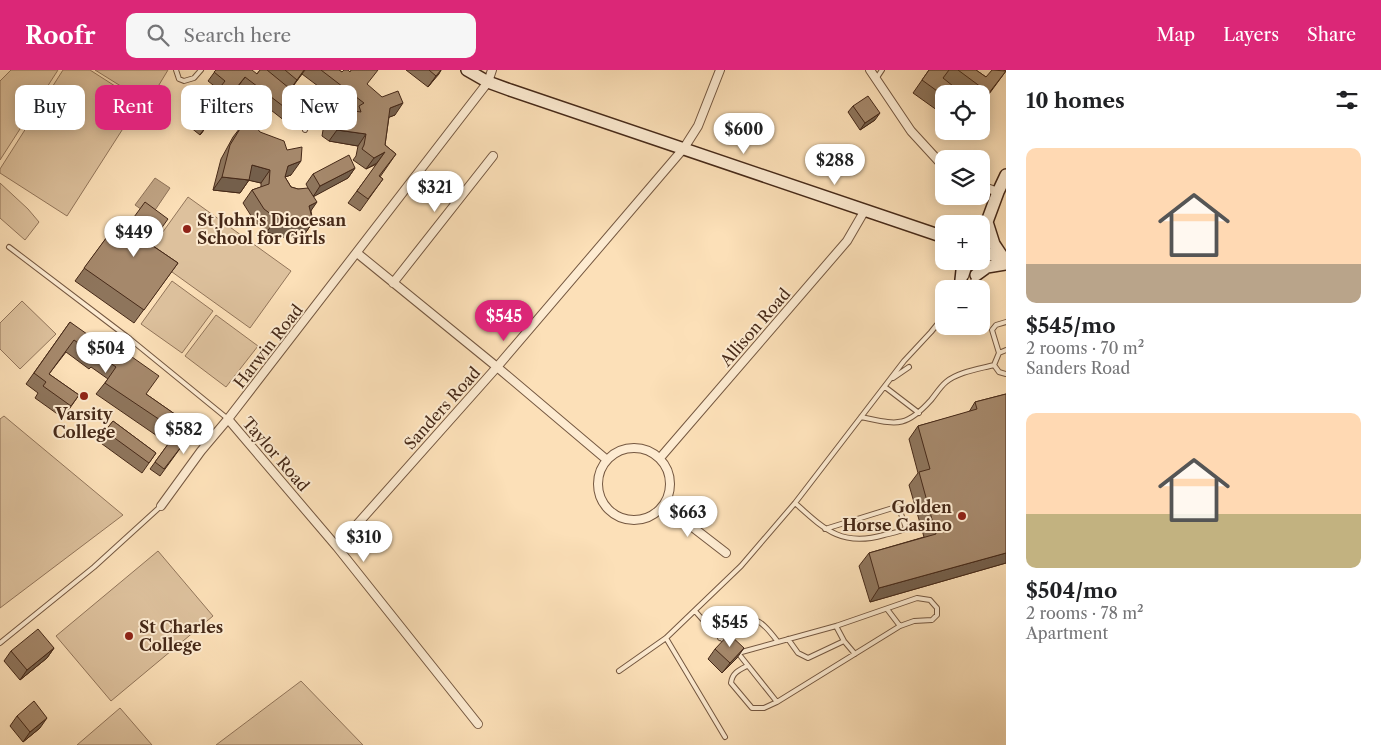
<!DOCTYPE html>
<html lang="en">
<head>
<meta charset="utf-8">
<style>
	:root { --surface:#fff; --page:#f6f6f6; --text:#202124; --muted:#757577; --accent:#db2777 }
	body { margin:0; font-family:"Libre Caslon Text",serif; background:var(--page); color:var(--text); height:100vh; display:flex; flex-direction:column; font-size:19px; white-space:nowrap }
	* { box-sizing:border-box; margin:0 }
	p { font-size:16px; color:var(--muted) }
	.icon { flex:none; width:28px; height:28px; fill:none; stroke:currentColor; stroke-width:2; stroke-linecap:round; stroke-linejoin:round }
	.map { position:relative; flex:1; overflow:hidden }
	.panel { display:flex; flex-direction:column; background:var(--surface); width:375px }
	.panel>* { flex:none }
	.top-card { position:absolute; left:15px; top:15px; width:475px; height:45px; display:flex; gap:10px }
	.fabs { position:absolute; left:935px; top:15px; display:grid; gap:10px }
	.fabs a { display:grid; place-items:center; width:55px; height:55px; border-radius:10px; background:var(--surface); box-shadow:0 2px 12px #0003; font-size:25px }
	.price { position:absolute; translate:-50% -42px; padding:0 11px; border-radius:18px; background:#fff; color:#222; font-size:16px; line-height:32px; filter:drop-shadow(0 1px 2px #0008) }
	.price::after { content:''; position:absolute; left:50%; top:30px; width:15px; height:11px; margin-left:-8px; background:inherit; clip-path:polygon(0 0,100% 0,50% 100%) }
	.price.on { background:var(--accent); color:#fff }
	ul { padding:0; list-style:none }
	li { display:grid; align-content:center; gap:10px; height:265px; padding:0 20px }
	li span { display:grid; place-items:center; height:155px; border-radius:10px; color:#555 }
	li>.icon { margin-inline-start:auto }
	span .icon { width:90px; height:90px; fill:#fffc; stroke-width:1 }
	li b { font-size:21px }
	h2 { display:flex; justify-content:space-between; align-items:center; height:60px; padding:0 20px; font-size:21px }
	.chip { padding:0 18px; border-radius:10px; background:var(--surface); box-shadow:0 2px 12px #0003; font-size:18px; line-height:45px }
	.chip.on { background:var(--accent); color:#fff }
	header { display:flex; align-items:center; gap:30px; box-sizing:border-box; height:70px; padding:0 25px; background:var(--accent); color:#fff }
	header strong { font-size:24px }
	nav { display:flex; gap:28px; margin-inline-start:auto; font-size:18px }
	.search { width:350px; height:45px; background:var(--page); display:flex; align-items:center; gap:12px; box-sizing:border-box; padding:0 18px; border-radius:10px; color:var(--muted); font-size:19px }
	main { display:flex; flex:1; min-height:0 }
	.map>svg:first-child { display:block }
	.green { fill:#ddc19d; stroke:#92755a }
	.water { fill:#bea282; stroke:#8e7258 }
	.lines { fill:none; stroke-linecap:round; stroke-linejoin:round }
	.lane-casing { stroke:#745740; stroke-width:6 }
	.street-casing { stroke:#745740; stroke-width:10 }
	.secondary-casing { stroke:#462918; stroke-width:14 }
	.lane { stroke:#fdebd1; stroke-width:4 }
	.street { stroke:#fdebd1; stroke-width:8 }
	.secondary { stroke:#fdebd1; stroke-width:11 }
	.wall { fill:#8e755c; stroke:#462918 }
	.shaded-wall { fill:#745f4b; stroke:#462918 }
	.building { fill:#a5886b; stroke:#462918 }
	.poi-dot { fill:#8f2418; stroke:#fdebd1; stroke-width:2 }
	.labels { text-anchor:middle; stroke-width:4; stroke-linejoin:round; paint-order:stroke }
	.poi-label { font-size:16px; font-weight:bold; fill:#462918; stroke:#fdebd1; text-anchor:start }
	.street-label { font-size:16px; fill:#462918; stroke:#fdebd1 }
</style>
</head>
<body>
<header>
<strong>Roofr</strong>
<div class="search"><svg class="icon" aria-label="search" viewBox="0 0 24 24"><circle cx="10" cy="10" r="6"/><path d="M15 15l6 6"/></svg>Search here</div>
<nav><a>Map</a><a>Layers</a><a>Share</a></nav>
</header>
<main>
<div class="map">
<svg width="1006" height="675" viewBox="0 0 1006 675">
	<rect width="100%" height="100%" fill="#fce0b8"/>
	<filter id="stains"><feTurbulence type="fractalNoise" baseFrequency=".004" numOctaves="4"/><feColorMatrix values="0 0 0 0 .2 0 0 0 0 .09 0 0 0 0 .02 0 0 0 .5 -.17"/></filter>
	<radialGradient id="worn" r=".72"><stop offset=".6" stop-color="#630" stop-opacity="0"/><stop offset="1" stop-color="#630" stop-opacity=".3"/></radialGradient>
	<path class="green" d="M11 0H58L0 90V11Z
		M63 0H90L140 32 67 146 0 103V99Z
		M95 0H168L148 33Z
		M0 113 28 139 39 152 25 170 0 148Z
		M188 127 291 201 250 258 147 184Z
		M172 211 213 241 182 283 141 254Z
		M22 231 56 264 20 299 0 279V253Z
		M216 245 258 276 226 317 185 286Z
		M4 346 123 445 0 538V349Z
		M158 481 213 546 111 631 56 566Z
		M301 611 363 675H216Z
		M120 638 152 675H77Z"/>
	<path class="water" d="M155 108 170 118 151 146 135 135Z"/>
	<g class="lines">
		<defs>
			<path id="lane" d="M176 0 179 9 184 11 194 8 201 0
				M876 9 882 0
				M295 30 304 38 310 48 305 60
				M9 177 130 269 228 349
				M977 200 980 191
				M966 207 971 191
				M969 219 975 207
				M999 283 992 260 996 255 1006 252
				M994 295 999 302 1006 304
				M893 308 909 297
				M885 317 919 343
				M861 347C896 354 905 359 931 330 936 324 940 317 946 312 958 302 979 299 994 295L999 283 1006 280
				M795 433C825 460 842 477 884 465 892 463 901 462 906 458L899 438 896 437 825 459
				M887 539 900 556
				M695 541 711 559 727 573
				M836 556 844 571 855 584
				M666 568 725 667
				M720 568C750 546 754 540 778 572
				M788 569 798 583 808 588 844 571
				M0 573 94 497 161 436
				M738 583 836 556 917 528 930 530 937 538V545L932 550 914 551 900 556 777 632 764 638H752L731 613C732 603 739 600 747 596
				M738 583 777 632
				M619 601 666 568 741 496 795 433 904 291 931 262 944 246"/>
			<path id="street" d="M870 0 911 61 944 97
				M981 116 998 122
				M357 183 497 297 607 390
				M393 213 493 86
				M228 349 337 477 478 654
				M598 414a36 36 0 1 1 72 0a36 36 0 1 1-72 0Z
				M660 388 847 171 865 140
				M664 435 726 483
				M161 436 201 381 228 349 488 12 492 0
				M337 477 497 297 684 78 698 56 720 0"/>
			<path id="secondary" d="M467 0 488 12 510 20 944 167
				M987 152 994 174 1004 189
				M981 168 998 122 1006 105
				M981 181 1003 189
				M976 205 987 197 1006 194
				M960 219 963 191"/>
		</defs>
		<use href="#lane" class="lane-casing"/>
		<use href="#street" class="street-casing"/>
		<use href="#secondary" class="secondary-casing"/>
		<use href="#lane" class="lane"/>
		<use href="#street" class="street"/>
		<use href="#secondary" class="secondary"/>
	</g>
	<path class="wall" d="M216 0 257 4 260 0H339L342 2 367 15 395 45 389 47 385 75 396 84 380 107 383 109 360 141 348 133 377 94 366 99 353 90 356 86 358 76 329 71 322 66 323 60 331 48H335L341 39 351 41 302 4 291 19 295 34 302 39 290 55 239 15 200 65 190 57 218 19 208 11Z
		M406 0H441L428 17Z
		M929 0H976L986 7 1006 0V1L981 35V24H964L958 20 944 24V40L941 43 913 23Z
		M853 36 875 50 860 60 848 42Z
		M243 54 291 105 285 107 291 117 298 119 309 120 306 114 313 104 355 98 348 108 313 126 311 141 313 152 304 165 294 167H282L267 162 255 152 243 133 252 120 261 117V113L249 110 240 123 213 120 221 89 233 67Z
		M118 152 178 193 134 253 75 211Z
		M70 252 146 324 179 347 163 370 96 324 108 309 91 297 89 299 66 282 49 304 79 325 63 348 35 328 38 323 26 314Z
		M1006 324V493L870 532 859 496 869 483 924 467 909 415 918 403 909 369 918 356 969 342 975 332Z
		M113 351 156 383 142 403 98 371Z
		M174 366 184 373 160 406 150 399Z
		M54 578 47 588 20 610 4 591 11 581Z
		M715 579 737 588 722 603 708 589Z
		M17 646 40 658 23 672 10 656Z"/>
	<path class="shaded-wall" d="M304 0H305L289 21 297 10Z
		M441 0 439 4 428 17 436 6Z
		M245 7 239 15 200 65 206 56Z
		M403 33 395 45 382 50 390 38Z
		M880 43 875 50 860 60 865 53Z
		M337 60 366 64 358 76 329 71Z
		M385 82 377 93 366 99 374 88Z
		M301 91 291 105 279 109 288 96Z
		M252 95 270 100 261 113 243 109Z
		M355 98 348 108 313 127 320 116Z
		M222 107 249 110 240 123 213 120Z
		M317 132 308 145 309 136Z
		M276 148 313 152 304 165 294 167H282L267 162Z
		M1006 483V493L870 532 879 518Z
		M54 578 47 588 20 610 27 600Z
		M744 578 737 588 722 603 730 593Z
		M47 648 40 658 23 672 30 662Z"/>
	<path class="building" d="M216 0H252L257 4 260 0H267L300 27 295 34 302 39 296 46 245 7 206 56 196 48 225 11 214 2Z
		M285 0H304L297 10Z
		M321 0H339L342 2 344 0H348L350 2 351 0H378L367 14 382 27 398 21 403 33 390 38 385 75 396 84 379 106 383 109 368 129 357 121 385 82 374 88 362 79 364 75 366 64 337 60 330 55 331 48 340 49 341 39 361 42 359 36 364 33Z
		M429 0H441L436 6Z
		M929 0H949L943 8 958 20 955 24H944V26L922 10Z
		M958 0H976L986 7 992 0 1006 1 989 23Z
		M868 26 880 43 865 53 853 36Z
		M249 48 260 62 284 71 287 80 302 77 301 91 288 96 285 107 291 117 298 119 308 118 317 132 309 136 313 152 303 154H292L276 148 264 139 252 120 269 114 270 100 252 95 249 110 222 107 230 75 243 54Z
		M349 85 355 98 320 116 313 104Z
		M145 132 168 149 150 174 178 193 144 240 84 198 118 152 126 158Z
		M70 252 111 281 115 275 159 306 146 324 179 347 172 358 105 313 116 297 99 285 98 287 74 270 49 304 79 325 71 336 43 316 46 312 34 303Z
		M1006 324V483L879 518 869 483 936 464 919 402 930 399 918 356 977 339 975 332Z
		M113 351 156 383 149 393 105 361Z
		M174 366 184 373 164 399 155 392Z
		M38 559 54 578 27 600 11 581Z
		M729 564 744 578 730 593 715 579Z
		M34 631 47 648 30 662 17 646Z"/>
	<g class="poi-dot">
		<circle cx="187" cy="159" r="5"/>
		<circle cx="84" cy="326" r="5"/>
		<circle cx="962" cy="446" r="5"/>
		<circle cx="129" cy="566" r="5"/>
	</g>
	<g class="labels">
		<g class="poi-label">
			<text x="197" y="156">St John's Diocesan<tspan x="197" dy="18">School for Girls</tspan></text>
			<text x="84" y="350" text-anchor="middle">Varsity<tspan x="84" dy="18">College</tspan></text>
			<text x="952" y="443" text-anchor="end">Golden<tspan x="952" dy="18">Horse Casino</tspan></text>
			<text x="139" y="563">St Charles<tspan x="139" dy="18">College</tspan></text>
		</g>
		<g class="street-label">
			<text transform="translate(755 257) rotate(-49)" y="6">Allison Road</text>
			<text transform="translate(268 276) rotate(-52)" y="6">Harwin Road</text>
			<text transform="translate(442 338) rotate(-48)" y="6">Sanders Road</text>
			<text transform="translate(276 384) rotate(49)" y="6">Taylor Road</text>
		</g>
	</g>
	<rect width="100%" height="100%" filter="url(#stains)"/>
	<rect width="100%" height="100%" fill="url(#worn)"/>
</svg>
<div class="fabs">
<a><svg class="icon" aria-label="locate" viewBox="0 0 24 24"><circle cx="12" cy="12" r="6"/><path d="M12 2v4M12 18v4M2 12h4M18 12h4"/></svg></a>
<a><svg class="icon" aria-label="layers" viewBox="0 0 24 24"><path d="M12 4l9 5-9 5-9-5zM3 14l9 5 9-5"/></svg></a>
<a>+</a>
<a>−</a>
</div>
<b class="price" style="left:744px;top:85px">$600</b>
<b class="price" style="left:835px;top:116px">$288</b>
<b class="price" style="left:435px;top:143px">$321</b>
<b class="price" style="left:134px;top:188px">$449</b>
<b class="price on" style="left:504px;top:272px">$545</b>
<b class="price" style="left:106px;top:304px">$504</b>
<b class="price" style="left:184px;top:385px">$582</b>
<b class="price" style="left:688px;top:468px">$663</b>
<b class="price" style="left:364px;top:493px">$310</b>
<b class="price" style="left:730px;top:578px">$545</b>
<div class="top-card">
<a class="chip">Buy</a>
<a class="chip on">Rent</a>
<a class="chip">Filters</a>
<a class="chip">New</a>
</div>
</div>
<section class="panel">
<h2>10 homes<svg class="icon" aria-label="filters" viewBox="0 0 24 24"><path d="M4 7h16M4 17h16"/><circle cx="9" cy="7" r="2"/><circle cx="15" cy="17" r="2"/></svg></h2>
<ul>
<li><span style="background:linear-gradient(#ffd9b3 75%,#b9a48a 0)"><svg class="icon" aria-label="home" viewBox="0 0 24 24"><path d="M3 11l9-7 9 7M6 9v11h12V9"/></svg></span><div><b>$545/mo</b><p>2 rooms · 70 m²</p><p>Sanders Road</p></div></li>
<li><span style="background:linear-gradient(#ffd9b3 65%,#c2b280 0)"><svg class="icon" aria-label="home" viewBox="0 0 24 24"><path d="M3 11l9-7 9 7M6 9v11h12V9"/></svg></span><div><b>$504/mo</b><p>2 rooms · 78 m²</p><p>Apartment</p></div></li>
</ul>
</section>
</main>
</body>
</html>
